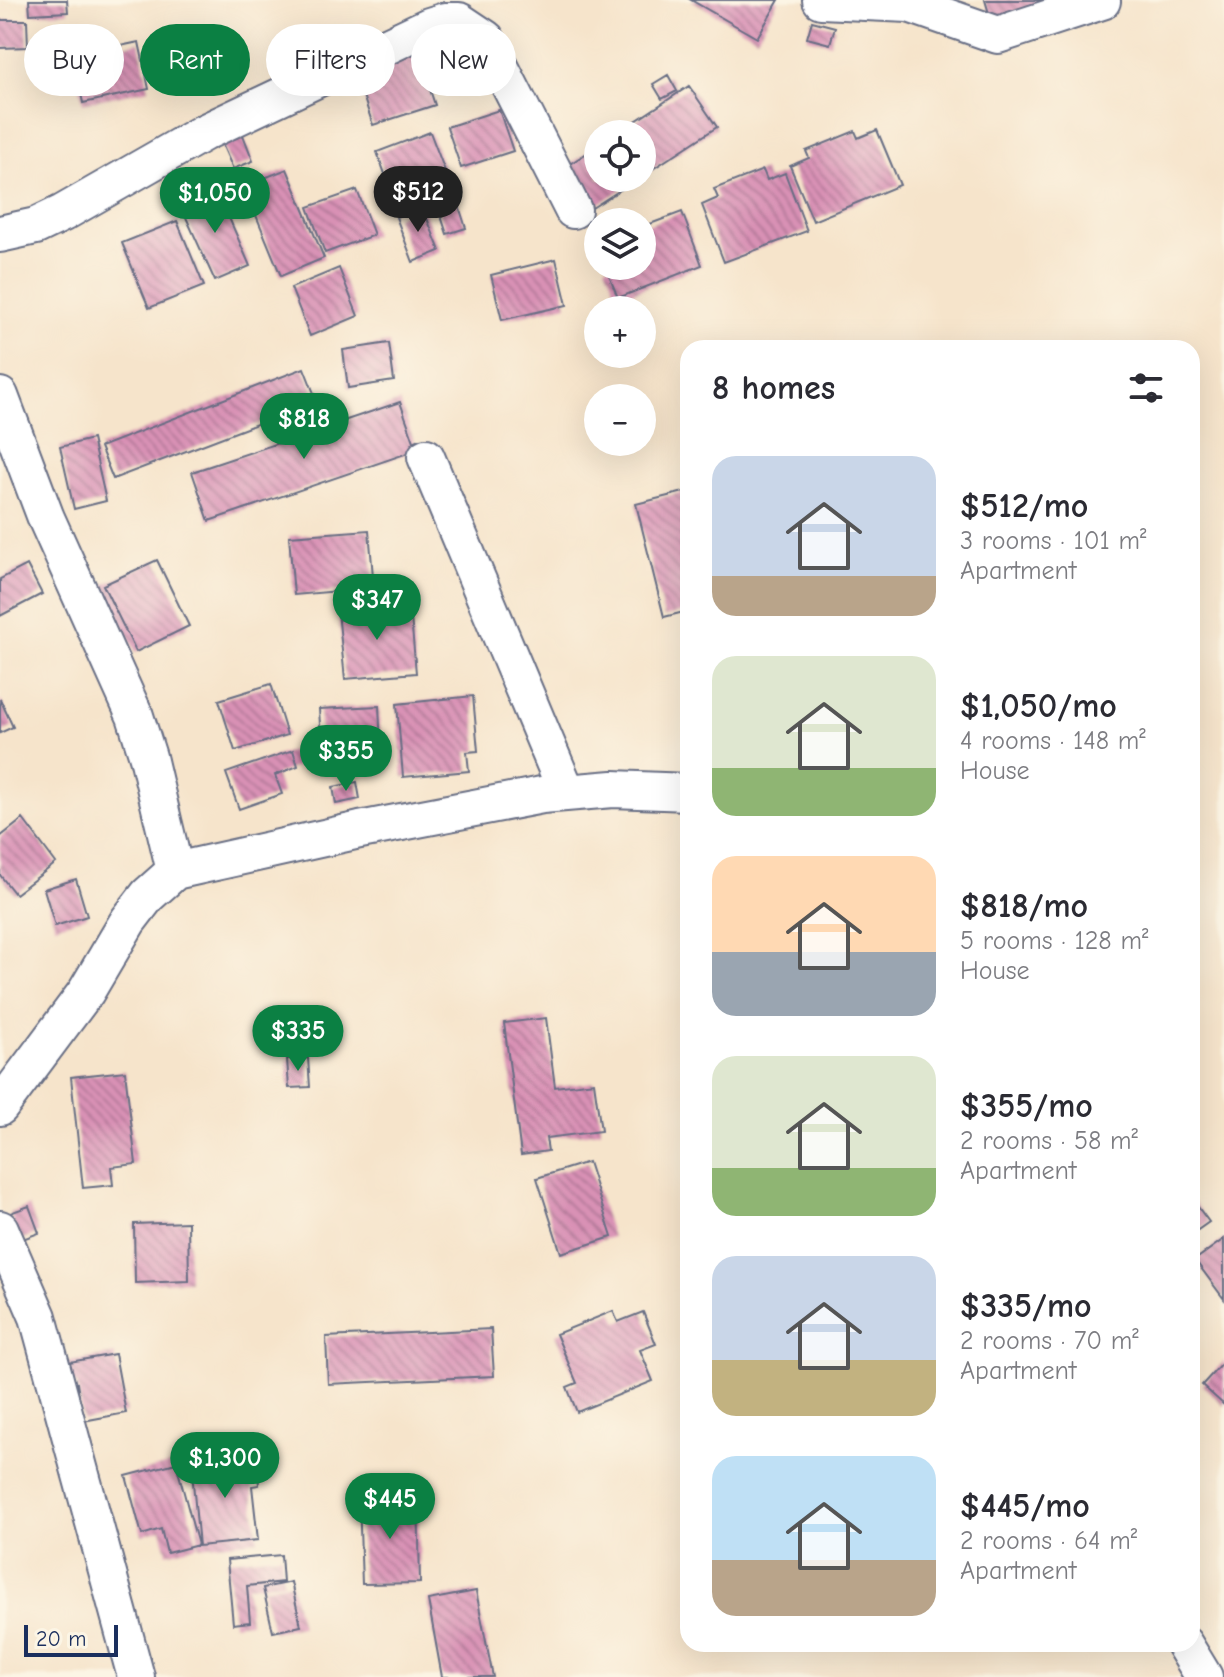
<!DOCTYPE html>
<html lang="en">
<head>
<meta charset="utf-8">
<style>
	:root { --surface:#fff; --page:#f7f7f7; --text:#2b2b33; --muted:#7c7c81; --accent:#0b8043 }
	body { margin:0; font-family:"Comic Neue",sans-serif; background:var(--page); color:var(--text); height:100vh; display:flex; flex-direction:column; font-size:30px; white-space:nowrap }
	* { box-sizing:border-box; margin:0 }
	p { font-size:26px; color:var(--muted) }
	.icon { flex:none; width:44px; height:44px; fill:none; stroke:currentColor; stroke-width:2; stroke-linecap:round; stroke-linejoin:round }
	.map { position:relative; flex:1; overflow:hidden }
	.panel { position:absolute; left:680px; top:340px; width:520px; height:1312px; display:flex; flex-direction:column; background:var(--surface); border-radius:24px; box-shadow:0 8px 32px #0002 }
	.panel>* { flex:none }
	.top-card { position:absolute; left:24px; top:24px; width:536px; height:72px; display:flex; gap:16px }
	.buttons { position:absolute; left:584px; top:120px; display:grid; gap:16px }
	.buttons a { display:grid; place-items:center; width:72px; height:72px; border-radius:50%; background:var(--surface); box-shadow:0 8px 32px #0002; font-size:40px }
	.scale { position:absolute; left:24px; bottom:20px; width:94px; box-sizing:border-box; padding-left:8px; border:4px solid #1b2f5e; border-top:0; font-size:22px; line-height:28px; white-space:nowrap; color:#1b2f5e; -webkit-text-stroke:6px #fcf5e5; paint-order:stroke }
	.price { position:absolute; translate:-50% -68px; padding:0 18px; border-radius:28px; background:var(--accent); color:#fff; font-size:26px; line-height:52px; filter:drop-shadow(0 2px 4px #0008) }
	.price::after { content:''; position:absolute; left:50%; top:48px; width:24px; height:18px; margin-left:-12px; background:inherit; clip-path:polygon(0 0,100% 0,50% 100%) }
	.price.selected { background:#222; color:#fff }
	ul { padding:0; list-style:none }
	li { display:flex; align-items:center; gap:24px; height:200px; padding:0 32px }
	li span { display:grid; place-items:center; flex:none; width:224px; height:160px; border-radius:24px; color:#555 }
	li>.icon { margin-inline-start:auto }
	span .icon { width:96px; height:96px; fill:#fffc; stroke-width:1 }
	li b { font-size:34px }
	h2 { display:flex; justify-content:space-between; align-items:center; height:96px; padding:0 32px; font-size:34px }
	.tag { padding:0 28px; border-radius:36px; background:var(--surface); box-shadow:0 8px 32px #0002; font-size:28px; line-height:72px }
	.tag.selected { background:var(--accent); color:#fff }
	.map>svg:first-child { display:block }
	.building { fill:url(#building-back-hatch) }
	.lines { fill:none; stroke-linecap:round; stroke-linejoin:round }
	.minor-casing { stroke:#686e84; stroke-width:40 }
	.minor { stroke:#fff; stroke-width:36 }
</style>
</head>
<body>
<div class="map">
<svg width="1224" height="1677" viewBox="0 0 1224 1677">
	<defs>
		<pattern id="building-back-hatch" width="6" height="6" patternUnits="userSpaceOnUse" patternTransform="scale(2)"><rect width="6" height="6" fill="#d991b5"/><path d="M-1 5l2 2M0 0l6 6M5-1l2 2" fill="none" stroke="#af7796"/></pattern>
	</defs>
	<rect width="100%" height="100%" fill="#fcf5e5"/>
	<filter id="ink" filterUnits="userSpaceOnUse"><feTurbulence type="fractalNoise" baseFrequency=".0125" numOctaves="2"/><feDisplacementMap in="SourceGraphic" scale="16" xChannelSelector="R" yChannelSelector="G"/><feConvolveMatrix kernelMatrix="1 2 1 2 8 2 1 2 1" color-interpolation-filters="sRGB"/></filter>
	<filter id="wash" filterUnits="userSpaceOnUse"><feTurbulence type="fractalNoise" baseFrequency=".006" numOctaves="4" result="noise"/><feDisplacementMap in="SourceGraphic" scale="32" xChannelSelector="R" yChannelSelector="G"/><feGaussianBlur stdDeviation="1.8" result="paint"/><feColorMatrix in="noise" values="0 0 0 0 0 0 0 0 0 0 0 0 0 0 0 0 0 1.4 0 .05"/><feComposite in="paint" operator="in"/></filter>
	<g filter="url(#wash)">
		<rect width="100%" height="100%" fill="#f6e4cb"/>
		<g id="blocks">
			<path class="building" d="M29 0H67L68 12 30 14Z
				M691 0H779L757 38Z
				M985 0H1051L991 20Z
				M0 20H27L28 47 0 48Z
				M812 21 835 27 830 44 807 38Z
				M139 42 149 89 83 103 73 56Z
				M416 47 435 105 373 125 354 69Z
				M668 75 677 91 662 99 653 84Z
				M689 86 717 127 642 176V134H616Z
				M499 110 513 151 461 168 447 127Z
				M877 130 900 185 813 221 790 166 809 158 806 151 855 131 858 138Z
				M430 132 446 174 392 193 377 152Z
				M243 135 253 161 233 169 222 144Z
				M598 146V178H639L592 208 565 167Z
				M287 169 324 258 281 276 244 186Z
				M763 170 767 180 785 173 807 231 724 262 702 205 718 198 714 189Z
				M216 188 250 266 215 281 180 204Z
				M357 190 374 235 325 253 308 207Z
				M456 197 466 228 447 234 437 204Z
				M422 206 440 251 413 262 396 217Z
				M682 212 702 265 618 298 605 266H642V227Z
				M177 221 204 286 149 308 122 243Z
				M556 259 567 305 502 320 491 275Z
				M339 268 358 316 310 336 291 288Z
				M389 343 394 381 348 388 343 350Z
				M304 368 317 401 113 479 100 447Z
				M400 402 417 450 209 521 192 472Z
				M92 439 106 501 74 509 60 447Z
				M688 491V611L664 617 636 504Z
				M369 530 374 588 294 595 289 536Z
				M157 560 189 626 136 652 103 585Z
				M27 565 42 594 0 616V579Z
				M410 606 416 673 345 679 338 612Z
				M271 684 287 735 235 751 219 700Z
				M473 696 478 751 467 752 469 771 403 777 397 704Z
				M0 699 13 727 0 733Z
				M379 706 382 768 323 771 319 709Z
				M293 750 298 766 275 775 282 794 239 809 226 773Z
				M357 782 360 799 336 804 333 787Z
				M23 819 56 863 15 894 0 875V837Z
				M76 879 87 916 55 926 44 889Z
				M546 1018 555 1087 594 1082 601 1131 546 1138 548 1151 521 1155 504 1023Z
				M296 1022 301 1049 284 1052 279 1026Z
				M308 1058 310 1087 289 1088 287 1059Z
				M125 1071 136 1164 111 1167 113 1185 83 1188 71 1077Z
				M588 1162 612 1237 561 1253 537 1178Z
				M1192 1199 1209 1222 1192 1234Z
				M29 1206 39 1233 20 1240 10 1213Z
				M188 1222 189 1281 135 1283 134 1224Z
				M1224 1239V1299L1195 1260Z
				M613 1311 618 1322 643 1312 656 1344 640 1350 653 1381 577 1412 567 1387 577 1383 556 1334Z
				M491 1329 494 1376 328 1384 326 1337Z
				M115 1354 126 1413 83 1421 77 1383 62 1386 58 1364Z
				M1224 1361V1405L1202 1385Z
				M256 1455 259 1485 252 1486 258 1540 199 1546 191 1461Z
				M176 1463 198 1545 167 1553 161 1529 142 1535 126 1476Z
				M418 1497 420 1583 362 1584 359 1499Z
				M281 1555 283 1582 247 1586 250 1622 233 1624 227 1560Z
				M291 1582 301 1626 273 1632 263 1588Z
				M476 1591 493 1677H442L428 1600Z"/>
		</g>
	</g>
	<g filter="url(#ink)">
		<use href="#blocks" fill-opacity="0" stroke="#686e84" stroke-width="2"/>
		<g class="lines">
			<defs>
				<path id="minor" d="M821 0 909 4 998 35 1102 1
					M0 234 36 226 63 213 203 133 429 26 445 21H459L486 39 573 210
					M0 396 46 518 135 716 148 757 175 871
					M426 457 567 793
					M0 1107 86 992 128 921 148 895 175 871 360 830 542 795 613 789 688 792
					M0 1229 38 1317 136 1677
					M1184 1644 1204 1677"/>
			</defs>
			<use href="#minor" class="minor-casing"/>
			<use href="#minor" class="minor"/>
		</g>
	</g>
</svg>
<div class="buttons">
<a><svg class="icon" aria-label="locate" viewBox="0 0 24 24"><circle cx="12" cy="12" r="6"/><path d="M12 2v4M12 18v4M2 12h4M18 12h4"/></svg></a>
<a><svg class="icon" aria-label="layers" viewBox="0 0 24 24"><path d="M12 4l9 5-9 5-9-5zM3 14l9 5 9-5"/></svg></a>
<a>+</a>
<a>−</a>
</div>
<div class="scale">20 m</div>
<b class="price selected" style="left:418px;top:234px">$512</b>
<b class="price" style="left:215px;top:235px">$1,050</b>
<b class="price" style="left:304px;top:461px">$818</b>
<b class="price" style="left:377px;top:642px">$347</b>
<b class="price" style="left:346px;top:793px">$355</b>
<b class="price" style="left:298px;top:1073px">$335</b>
<b class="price" style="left:225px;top:1500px">$1,300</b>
<b class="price" style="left:390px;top:1541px">$445</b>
<div class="top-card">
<a class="tag">Buy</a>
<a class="tag selected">Rent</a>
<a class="tag">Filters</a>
<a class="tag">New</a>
</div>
<section class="panel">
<h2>8 homes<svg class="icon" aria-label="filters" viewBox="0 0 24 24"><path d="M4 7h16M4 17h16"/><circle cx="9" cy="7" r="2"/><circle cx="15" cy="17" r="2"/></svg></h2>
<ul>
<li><span style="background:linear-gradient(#c9d6e8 75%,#b9a48a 0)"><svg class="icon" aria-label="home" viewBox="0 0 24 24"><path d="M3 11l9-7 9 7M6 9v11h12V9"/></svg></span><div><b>$512/mo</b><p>3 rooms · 101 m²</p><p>Apartment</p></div></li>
<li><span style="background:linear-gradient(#dfe7d0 70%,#8fb573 0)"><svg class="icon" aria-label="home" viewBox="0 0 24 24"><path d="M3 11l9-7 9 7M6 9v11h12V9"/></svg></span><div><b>$1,050/mo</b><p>4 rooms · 148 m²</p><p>House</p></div></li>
<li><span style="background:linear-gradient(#ffd9b3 60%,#9aa5b1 0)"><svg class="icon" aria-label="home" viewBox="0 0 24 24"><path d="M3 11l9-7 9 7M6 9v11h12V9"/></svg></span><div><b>$818/mo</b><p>5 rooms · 128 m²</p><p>House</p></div></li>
<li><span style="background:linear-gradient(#dfe7d0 70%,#8fb573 0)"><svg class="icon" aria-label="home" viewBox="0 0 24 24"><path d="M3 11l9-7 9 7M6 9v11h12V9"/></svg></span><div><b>$355/mo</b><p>2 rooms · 58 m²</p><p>Apartment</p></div></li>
<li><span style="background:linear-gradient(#c9d6e8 65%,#c2b280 0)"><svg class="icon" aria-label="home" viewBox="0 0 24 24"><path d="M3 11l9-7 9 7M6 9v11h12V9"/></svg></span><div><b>$335/mo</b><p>2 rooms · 70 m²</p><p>Apartment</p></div></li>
<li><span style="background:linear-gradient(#bfe0f5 65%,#b9a48a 0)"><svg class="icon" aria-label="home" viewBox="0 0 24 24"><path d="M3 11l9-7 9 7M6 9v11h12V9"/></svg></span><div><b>$445/mo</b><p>2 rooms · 64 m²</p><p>Apartment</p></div></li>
</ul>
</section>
</div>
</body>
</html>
